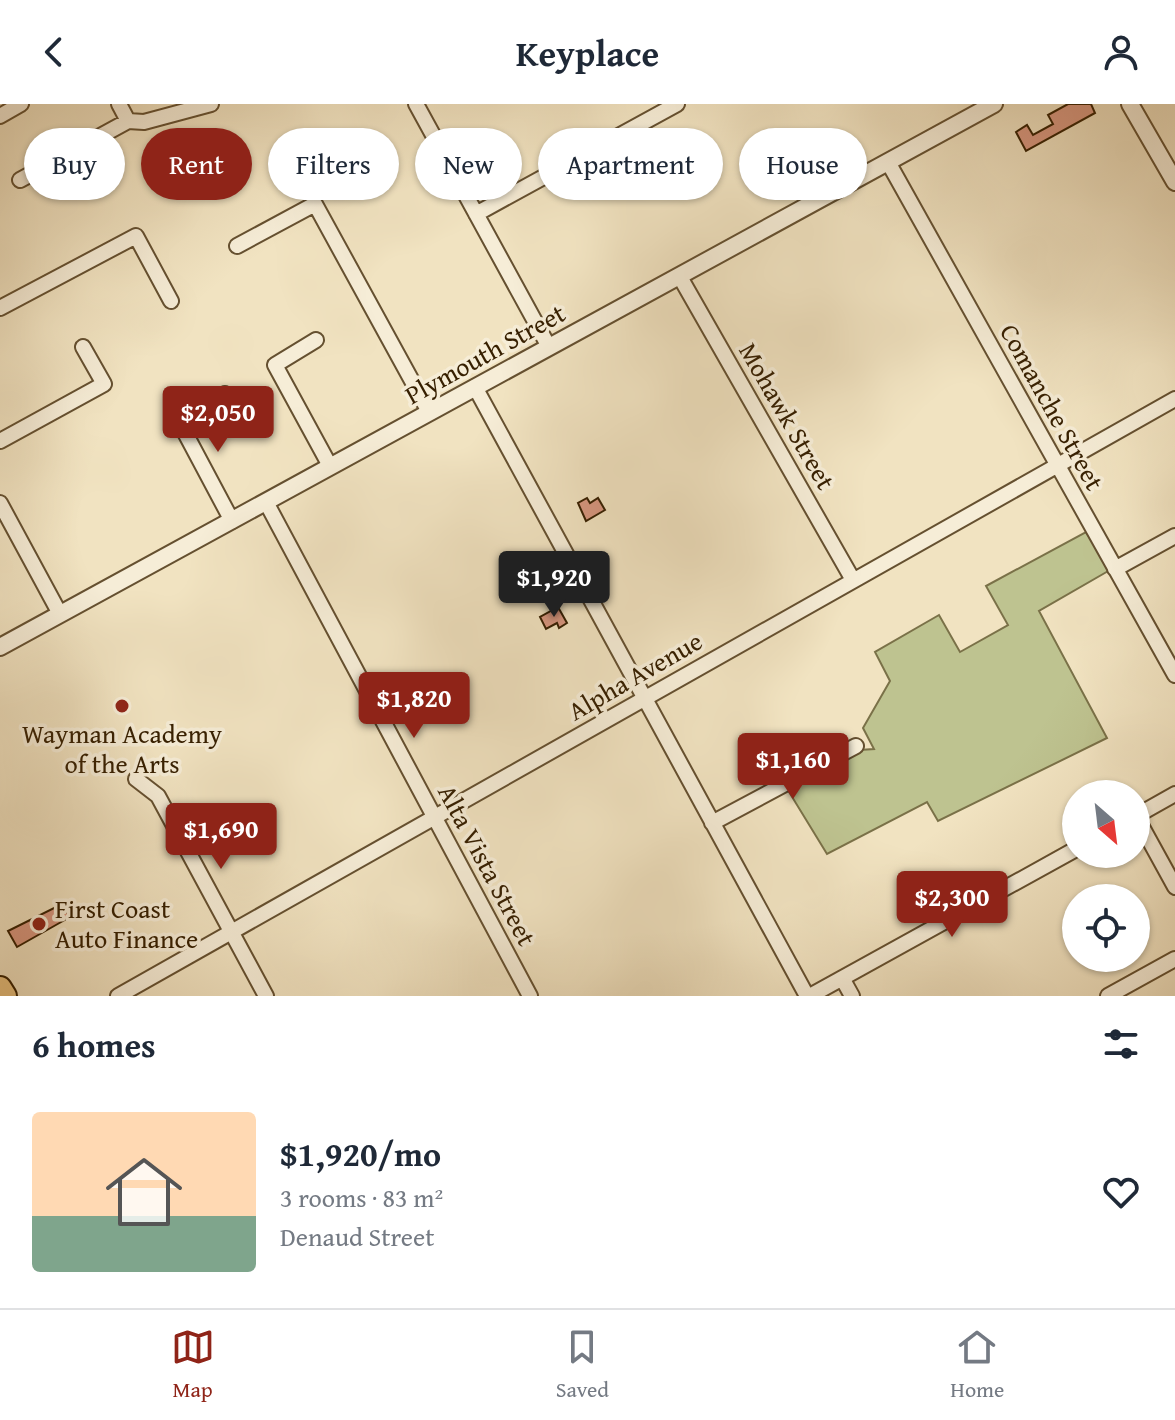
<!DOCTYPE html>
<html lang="en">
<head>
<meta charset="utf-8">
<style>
	:root { --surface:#fff; --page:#f2f2f3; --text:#1f2937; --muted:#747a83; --line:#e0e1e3; --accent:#8f2418 }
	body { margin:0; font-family:"Gentium Book Plus",serif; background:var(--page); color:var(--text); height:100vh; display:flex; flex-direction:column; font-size:30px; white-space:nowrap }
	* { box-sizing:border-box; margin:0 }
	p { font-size:26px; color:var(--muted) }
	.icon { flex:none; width:44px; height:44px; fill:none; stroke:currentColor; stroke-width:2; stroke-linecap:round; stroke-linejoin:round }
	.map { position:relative; height:892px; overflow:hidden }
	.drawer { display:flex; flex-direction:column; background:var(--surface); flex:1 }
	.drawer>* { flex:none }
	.banner { position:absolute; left:24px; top:24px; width:1128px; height:72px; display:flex; gap:16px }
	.needle { width:52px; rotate:152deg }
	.fabs { position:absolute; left:1062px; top:676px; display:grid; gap:16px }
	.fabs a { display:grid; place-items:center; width:88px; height:88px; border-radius:50%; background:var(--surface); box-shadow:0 2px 6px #0004; font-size:40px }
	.price { position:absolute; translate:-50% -68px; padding:0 18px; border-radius:8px; background:var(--accent); color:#fff; font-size:26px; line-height:52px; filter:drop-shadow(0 2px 4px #0008) }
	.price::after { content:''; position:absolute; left:50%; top:48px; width:24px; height:18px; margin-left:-12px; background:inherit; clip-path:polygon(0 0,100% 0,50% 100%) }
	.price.on { background:#222; color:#fff }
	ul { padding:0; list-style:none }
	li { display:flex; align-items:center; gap:24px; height:200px; padding:0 32px }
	li span { display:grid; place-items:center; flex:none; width:224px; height:160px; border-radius:8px; color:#555 }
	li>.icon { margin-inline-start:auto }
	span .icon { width:96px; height:96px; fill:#fffc; stroke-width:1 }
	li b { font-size:34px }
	h2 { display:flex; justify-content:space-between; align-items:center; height:96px; padding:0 32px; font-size:34px }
	.pill { padding:0 28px; border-radius:36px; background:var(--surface); box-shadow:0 2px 6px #0004; font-size:28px; line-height:72px }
	.pill.on { background:var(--accent); color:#fff }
	header { display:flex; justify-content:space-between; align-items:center; height:104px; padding:0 32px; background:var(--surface); font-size:36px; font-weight:600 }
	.menu { display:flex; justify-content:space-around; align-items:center; height:112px; border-top:2px solid var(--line); background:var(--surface); font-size:22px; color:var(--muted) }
	.menu a { display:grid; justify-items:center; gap:4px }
	.menu .on { color:var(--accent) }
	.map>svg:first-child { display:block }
	.green { fill:#bec390; stroke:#7a7148; stroke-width:2 }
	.building { fill:#d89780; stroke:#361f00; stroke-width:2 }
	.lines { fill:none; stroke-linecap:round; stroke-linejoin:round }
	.minor-casing { stroke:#655030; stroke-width:18 }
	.tertiary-casing { stroke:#655030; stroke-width:20 }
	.primary-casing { stroke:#361f00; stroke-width:26 }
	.minor { stroke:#f6edd7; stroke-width:14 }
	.tertiary { stroke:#f6edd7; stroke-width:16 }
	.primary { stroke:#e8c280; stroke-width:22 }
	.poi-dot { fill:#8f2418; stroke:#f6edd7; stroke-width:3 }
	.labels { text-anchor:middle; stroke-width:7; stroke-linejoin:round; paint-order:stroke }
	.street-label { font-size:26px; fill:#361f00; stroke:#f6edd7 }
	.poi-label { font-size:26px; fill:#361f00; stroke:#f6edd7 }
</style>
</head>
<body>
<header><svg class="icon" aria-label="back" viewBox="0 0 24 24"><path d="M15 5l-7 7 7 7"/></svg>Keyplace<svg class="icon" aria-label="person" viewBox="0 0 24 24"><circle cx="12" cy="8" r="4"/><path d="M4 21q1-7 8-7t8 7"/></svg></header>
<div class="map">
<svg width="1175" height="892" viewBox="0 0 1175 892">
	<rect width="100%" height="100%" fill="#f1e3c1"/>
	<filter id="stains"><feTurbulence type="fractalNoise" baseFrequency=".0025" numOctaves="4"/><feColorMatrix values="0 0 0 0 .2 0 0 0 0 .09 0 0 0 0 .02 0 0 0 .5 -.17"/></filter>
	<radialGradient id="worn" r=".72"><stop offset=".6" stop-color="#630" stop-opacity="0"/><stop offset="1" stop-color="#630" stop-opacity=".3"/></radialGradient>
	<path class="green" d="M1086 428 1110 466 1039 507 1107 634 938 717 927 698 827 750 786 683 859 646 874 645 863 624 890 577 875 548 939 511 960 548 1008 521 986 482Z"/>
	<path class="building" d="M1068 0H1091L1095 9 1026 47 1016 28 1027 21 1033 31 1053 20 1048 11Z
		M587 394 590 399 598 394 605 406 586 417 578 399Z
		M558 503 567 519 559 524 557 519 546 525 540 513Z
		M62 800 70 813 17 843 8 827Z"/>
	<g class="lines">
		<defs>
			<path id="minor" d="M119 0 128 17
				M416 0 549 243
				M0 12 21 0
				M128 17 144 18 211 0
				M888 58 1175 571
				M20 76 128 17
				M476 110 677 0
				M237 142 315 100 429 308
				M680 173 853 476
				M0 204 136 132 171 197
				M316 236 275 261 330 362
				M475 283 807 892
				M225 290 181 316 182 323 232 417
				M0 337 104 280 83 243
				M266 398 530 892
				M0 399 60 510
				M1115 465 1175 432
				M136 675 158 692 266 892
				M1136 712 1175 783
				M1136 712 1175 690
				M712 719 856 642
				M842 874 852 892
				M118 892 1175 295
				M810 892 1076 745
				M1108 892 1175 855"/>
			<path id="tertiary" d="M1130 0 1175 78
				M0 543 994 0"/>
			<path id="primary" d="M0 884 5 892"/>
		</defs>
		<use href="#minor" class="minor-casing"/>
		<use href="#tertiary" class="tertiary-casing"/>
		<use href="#primary" class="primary-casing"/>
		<use href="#minor" class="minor"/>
		<use href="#tertiary" class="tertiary"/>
		<use href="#primary" class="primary"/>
	</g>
	<g class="poi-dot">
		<circle cx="122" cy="602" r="8"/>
		<circle cx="39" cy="820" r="8"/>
	</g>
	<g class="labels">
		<g class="street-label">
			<text transform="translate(485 250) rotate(-29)" y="9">Plymouth Street</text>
			<text transform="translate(1052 303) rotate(61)" y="9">Comanche Street</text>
			<text transform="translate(787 312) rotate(60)" y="9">Mohawk Street</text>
			<text transform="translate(635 572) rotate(-30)" y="9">Alpha Avenue</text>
			<text transform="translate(487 761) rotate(62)" y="9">Alta Vista Street</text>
		</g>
		<g class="poi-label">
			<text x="122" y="639">Wayman Academy<tspan x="122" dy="30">of the Arts</tspan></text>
			<text x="55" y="814" text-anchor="start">First Coast<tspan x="55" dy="30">Auto Finance</tspan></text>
		</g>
	</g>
	<rect width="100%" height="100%" filter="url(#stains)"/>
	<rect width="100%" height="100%" fill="url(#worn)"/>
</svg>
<div class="fabs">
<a><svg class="needle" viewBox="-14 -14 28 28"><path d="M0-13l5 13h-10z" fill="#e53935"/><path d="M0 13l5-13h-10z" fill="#747a83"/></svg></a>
<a><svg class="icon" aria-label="locate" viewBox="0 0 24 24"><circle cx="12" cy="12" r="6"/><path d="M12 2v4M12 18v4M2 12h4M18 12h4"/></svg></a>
</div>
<b class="price" style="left:218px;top:350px">$2,050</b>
<b class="price on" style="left:554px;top:515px">$1,920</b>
<b class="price" style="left:414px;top:636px">$1,820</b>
<b class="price" style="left:793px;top:697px">$1,160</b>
<b class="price" style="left:221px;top:767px">$1,690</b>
<b class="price" style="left:952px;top:835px">$2,300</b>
<div class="banner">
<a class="pill">Buy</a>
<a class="pill on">Rent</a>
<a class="pill">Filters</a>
<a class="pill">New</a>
<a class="pill">Apartment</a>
<a class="pill">House</a>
</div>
</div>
<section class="drawer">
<h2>6 homes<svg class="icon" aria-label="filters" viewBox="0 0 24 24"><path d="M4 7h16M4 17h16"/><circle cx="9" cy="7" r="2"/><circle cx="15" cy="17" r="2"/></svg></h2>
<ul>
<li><span style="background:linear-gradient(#ffd9b3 65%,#7fa58c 0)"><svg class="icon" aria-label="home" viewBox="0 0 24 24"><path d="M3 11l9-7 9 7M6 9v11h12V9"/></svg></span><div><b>$1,920/mo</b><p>3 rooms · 83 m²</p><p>Denaud Street</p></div><svg class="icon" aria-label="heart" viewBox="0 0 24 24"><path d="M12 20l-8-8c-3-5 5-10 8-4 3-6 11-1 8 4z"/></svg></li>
</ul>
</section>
<nav class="menu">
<a class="on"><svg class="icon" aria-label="map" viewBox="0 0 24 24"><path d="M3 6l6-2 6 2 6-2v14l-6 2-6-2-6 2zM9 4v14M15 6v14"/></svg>Map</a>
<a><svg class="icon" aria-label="saved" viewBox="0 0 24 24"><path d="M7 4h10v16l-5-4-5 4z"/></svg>Saved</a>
<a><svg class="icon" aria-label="home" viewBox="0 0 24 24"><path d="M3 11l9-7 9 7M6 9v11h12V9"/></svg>Home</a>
</nav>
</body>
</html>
